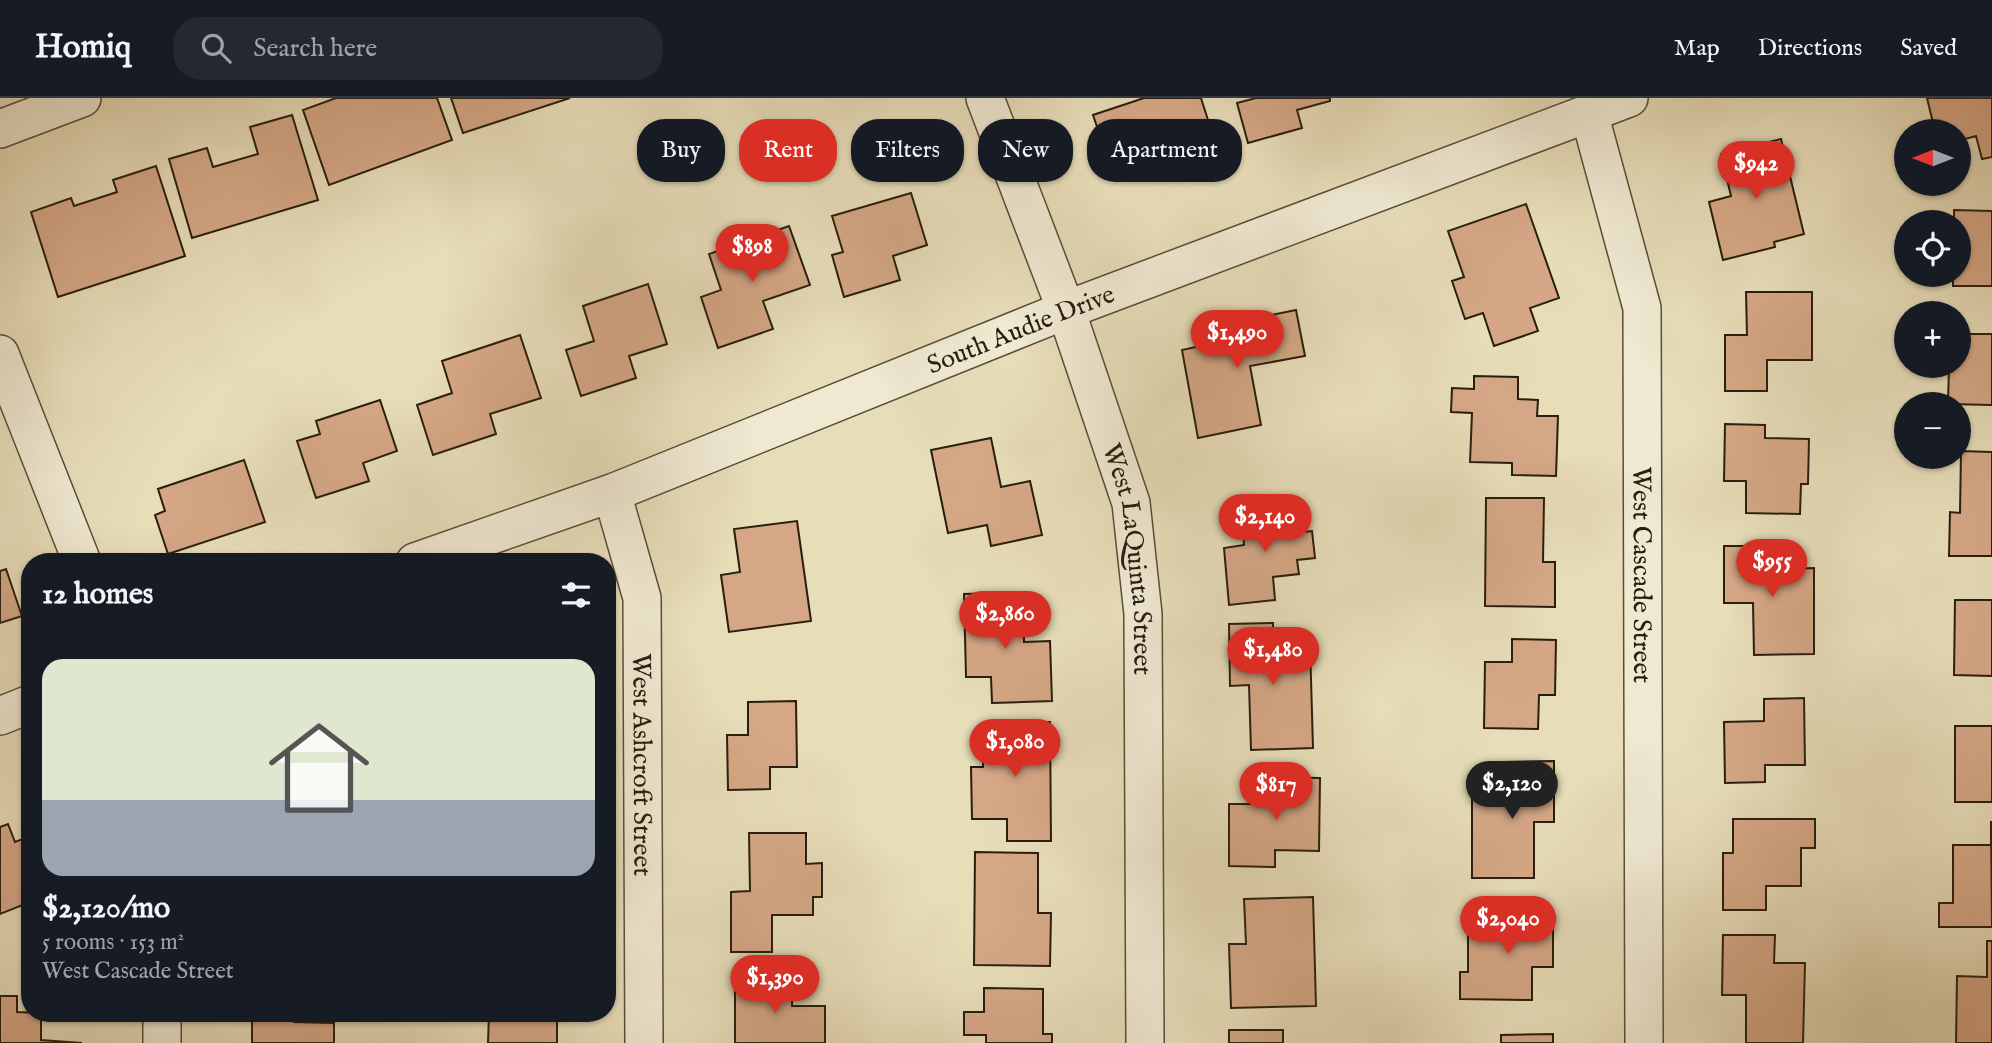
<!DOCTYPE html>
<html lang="en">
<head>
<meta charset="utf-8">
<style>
	:root { --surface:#171b24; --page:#242831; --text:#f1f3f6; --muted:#9ea1a6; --line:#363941; --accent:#d93025 }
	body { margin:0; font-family:"IM FELL English",serif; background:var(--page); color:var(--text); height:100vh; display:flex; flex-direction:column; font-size:26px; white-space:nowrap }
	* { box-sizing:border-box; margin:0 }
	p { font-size:23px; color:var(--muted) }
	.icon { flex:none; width:38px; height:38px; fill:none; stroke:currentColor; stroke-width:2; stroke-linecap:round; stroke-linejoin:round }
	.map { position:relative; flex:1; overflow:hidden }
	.panel { position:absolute; left:21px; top:455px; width:595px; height:469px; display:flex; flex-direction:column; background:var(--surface); border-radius:28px; box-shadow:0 2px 5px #0004 }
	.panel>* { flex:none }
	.banner { position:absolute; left:637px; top:21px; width:665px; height:63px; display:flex; gap:14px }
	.needle { width:46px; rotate:270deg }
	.tools { position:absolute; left:1894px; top:21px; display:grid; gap:14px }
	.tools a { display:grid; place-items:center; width:77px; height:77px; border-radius:50%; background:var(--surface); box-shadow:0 2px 5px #0004; font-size:35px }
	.price { position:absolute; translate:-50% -60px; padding:0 16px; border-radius:24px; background:var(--accent); color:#fff; font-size:23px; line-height:46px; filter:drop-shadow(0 2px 4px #0008) }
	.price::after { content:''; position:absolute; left:50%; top:42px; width:21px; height:16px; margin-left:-10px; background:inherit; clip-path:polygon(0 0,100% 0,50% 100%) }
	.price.current { background:#222; color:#fff }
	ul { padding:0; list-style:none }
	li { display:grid; align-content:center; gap:14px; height:371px; padding:0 21px }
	li span { display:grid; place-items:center; height:217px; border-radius:21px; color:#555 }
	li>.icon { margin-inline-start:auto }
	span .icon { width:126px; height:126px; fill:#fffc; stroke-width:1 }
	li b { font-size:30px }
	h2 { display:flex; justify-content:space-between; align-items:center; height:84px; padding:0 21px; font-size:30px }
	.pill { padding:0 24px; border-radius:28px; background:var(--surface); box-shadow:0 2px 5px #0004; font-size:24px; line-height:63px }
	.pill.current { background:var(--accent); color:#fff }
	header { display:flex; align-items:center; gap:42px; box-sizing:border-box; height:98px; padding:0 35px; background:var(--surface); border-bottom:2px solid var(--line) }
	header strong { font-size:33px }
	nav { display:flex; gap:38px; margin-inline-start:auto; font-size:24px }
	.search { width:490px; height:63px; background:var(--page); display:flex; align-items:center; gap:18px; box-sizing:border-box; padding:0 24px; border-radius:28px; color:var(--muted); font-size:26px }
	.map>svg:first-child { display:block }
	.building { fill:#d5a786; stroke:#291e0d; stroke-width:2 }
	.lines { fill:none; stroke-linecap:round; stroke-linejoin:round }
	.minor-casing { stroke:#584e38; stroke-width:40 }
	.minor { stroke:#efe9d2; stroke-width:37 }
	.labels { text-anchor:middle; stroke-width:5; stroke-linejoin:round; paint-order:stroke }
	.street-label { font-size:26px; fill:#291e0d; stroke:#efe9d2 }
</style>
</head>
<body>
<header>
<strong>Homiq</strong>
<div class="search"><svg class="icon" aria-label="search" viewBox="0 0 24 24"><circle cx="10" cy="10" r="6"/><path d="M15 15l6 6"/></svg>Search here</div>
<nav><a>Map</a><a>Directions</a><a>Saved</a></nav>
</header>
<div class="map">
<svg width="1992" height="945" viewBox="0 0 1992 945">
	<rect width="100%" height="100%" fill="#e7ddb9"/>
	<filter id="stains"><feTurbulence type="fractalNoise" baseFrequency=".00286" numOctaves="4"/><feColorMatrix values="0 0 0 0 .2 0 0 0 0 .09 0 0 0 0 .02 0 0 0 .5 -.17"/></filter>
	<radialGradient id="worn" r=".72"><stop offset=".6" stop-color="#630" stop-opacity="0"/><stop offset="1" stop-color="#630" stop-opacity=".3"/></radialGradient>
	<path class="building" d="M336 0H437L452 42 329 87 303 12Z
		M451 0H570L463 35Z
		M1144 0H1201L1220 60 1165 78 1157 55 1111 70 1093 17Z
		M1256 0H1330V3L1297 12 1302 30 1248 45 1237 5Z
		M1927 0H1992V59L1982 61 1976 38 1958 43V33H1935Z
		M292 17 318 102 192 140 169 61 207 50 213 69 258 56 250 29Z
		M1781 41 1804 136 1774 144 1775 149 1723 162 1709 104 1731 98 1721 56Z
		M156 68 185 158 58 199 31 114 71 100 74 108 117 94 113 82Z
		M911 95 927 147 893 158 900 182 844 199 832 157 843 154 832 118Z
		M1526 106 1559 200 1530 210 1538 233 1494 248 1483 215 1465 221 1452 183 1464 179 1448 133Z
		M1954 112 1992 113V188H1953V177H1958V124H1954Z
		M789 128 810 187 763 203 773 231 718 250 701 199 721 192 709 156Z
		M648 186 667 246 629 258 636 280 581 298 566 252 594 243 583 208Z
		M1746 194H1812V262H1767V293H1725V237H1747Z
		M1296 212 1305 258 1250 268 1261 327 1198 340 1182 252 1219 244 1216 228Z
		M1958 236H1992V307L1948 306 1949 268H1958Z
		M520 237 541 300 490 316 496 336 433 357 417 307 452 295 442 263Z
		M1474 278 1518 279V301L1538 302 1537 318H1558L1556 378 1512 377V365L1470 364 1472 315 1451 314 1452 290 1474 291Z
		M380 302 397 353 363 365 369 383 316 400 297 343 320 336 316 323Z
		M1725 326 1765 327V340L1809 341 1808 386H1801L1800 416 1746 415V383H1724Z
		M991 340 1001 389 1030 383 1042 437 991 448 987 427 948 435 931 352Z
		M1961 353 1992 354V458H1949L1950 414 1960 415Z
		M244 362 265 424 168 456 155 417 165 413 158 391Z
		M1486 400H1544L1543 464H1555V509L1485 508Z
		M1292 408 1294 435 1312 433 1315 460 1297 462 1299 476 1273 479 1275 502 1229 507 1224 450 1244 447 1241 413Z
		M797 423 811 523 729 534 721 477 740 474 734 431Z
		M1724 448H1776V471L1814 470V556L1754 557 1753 505H1724Z
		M6 471 22 518 0 525V473Z
		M997 495 998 506 1023 505 1024 544 1050 543 1052 603 992 605 991 579H966L964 496Z
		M1955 502H1992V578L1954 577Z
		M1273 525V547L1310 546 1313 650 1251 652 1249 587 1230 588 1229 526Z
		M1512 541 1556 542 1555 597H1539L1538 631 1484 630 1485 564H1512Z
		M1804 600 1805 667H1765V684L1725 685 1724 624 1764 623V601Z
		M796 603 797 669H770V691L728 692 727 637H748V604Z
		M1050 624 1051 743H1007V721H972L971 669H983L982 625Z
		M1955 628H1992V704H1955Z
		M1554 663V724H1534V780H1472V699H1501V664Z
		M1264 679 1320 680 1319 753 1275 752V769L1229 768V706H1264Z
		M1733 721H1815V750H1801V788H1766V812H1723V755H1733Z
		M1991 723 1992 829H1939V805H1953V747H1991Z
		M8 726 15 744 28 739 30 744V804L0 816V729Z
		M749 735H806V766L822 765V799H813V817H772V854H731V794L750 793Z
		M975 754 1038 755V815H1051L1050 868 974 867Z
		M1313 799 1316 908 1231 910 1229 846H1246L1244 801Z
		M1513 812H1553V869H1532V902L1460 901V874H1468V826H1513Z
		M1723 837H1775L1774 865H1805L1803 945H1746V897H1722Z
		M1987 843H1992V945H1956L1957 878 1987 879Z
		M792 882V908H825V945H735V883Z
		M984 890 1043 891V936H1052V945H986V937H964V914H984Z
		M0 898H17V914L41 915V942L82 945H0Z
		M252 915H294V924L334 925V945H252Z
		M489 915H557V945H488Z
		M1229 932H1283V945H1229Z
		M1553 936V945H1501V937Z"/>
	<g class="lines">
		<defs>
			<g id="minor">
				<path id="s1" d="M985 0 1066 212 1131 405 1143 516 1145 945"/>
				<path id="s2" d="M1589 15 1642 210 1644 945"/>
				<path d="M0 31 82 0"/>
				<path d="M0 256 82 464"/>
				<path id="s3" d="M612 395 642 500 644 945"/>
				<path id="s4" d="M415 464 612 395 1066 212 1629 0"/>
				<path d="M0 618 30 606"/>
				<path d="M162 915V945"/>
			</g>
		</defs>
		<use href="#minor" class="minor-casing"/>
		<use href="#minor" class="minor"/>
	</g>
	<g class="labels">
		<g class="street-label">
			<text dy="9" stroke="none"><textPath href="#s4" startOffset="649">South Audie Drive</textPath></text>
			<text dy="9" stroke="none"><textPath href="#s1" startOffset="486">West LaQuinta Street</textPath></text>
			<text dy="9" stroke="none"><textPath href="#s2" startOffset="469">West Cascade Street</textPath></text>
			<text dy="9" stroke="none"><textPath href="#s3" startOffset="276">West Ashcroft Street</textPath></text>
		</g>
	</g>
	<rect width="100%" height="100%" filter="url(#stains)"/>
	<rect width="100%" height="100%" fill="url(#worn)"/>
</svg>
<div class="tools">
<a><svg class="needle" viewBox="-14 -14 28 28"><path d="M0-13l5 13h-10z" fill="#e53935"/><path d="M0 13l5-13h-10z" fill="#9ea1a6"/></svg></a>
<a><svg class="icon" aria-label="locate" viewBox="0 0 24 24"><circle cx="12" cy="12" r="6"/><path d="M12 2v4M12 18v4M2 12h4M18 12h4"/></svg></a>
<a>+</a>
<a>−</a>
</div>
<b class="price" style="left:1756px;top:103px">$942</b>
<b class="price" style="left:752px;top:186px">$898</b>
<b class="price" style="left:1237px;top:272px">$1,490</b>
<b class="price" style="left:1265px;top:456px">$2,140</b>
<b class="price" style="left:1772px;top:501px">$955</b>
<b class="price" style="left:1005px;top:553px">$2,860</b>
<b class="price" style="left:1273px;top:589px">$1,480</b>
<b class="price" style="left:1015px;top:681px">$1,080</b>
<b class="price current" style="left:1512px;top:723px">$2,120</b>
<b class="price" style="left:1276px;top:724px">$817</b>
<b class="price" style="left:1508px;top:858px">$2,040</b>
<b class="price" style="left:775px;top:917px">$1,390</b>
<div class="banner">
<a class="pill">Buy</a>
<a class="pill current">Rent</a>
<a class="pill">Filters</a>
<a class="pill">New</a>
<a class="pill">Apartment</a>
</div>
<section class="panel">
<h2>12 homes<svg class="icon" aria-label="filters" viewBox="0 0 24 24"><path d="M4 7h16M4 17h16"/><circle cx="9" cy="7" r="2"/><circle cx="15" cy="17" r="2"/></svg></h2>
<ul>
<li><span style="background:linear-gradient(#dfe7d0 65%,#9aa5b1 0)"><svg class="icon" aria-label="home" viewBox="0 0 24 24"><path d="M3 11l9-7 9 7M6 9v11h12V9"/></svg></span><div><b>$2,120/mo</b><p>5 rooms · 153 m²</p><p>West Cascade Street</p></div></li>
</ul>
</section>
</div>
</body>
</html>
